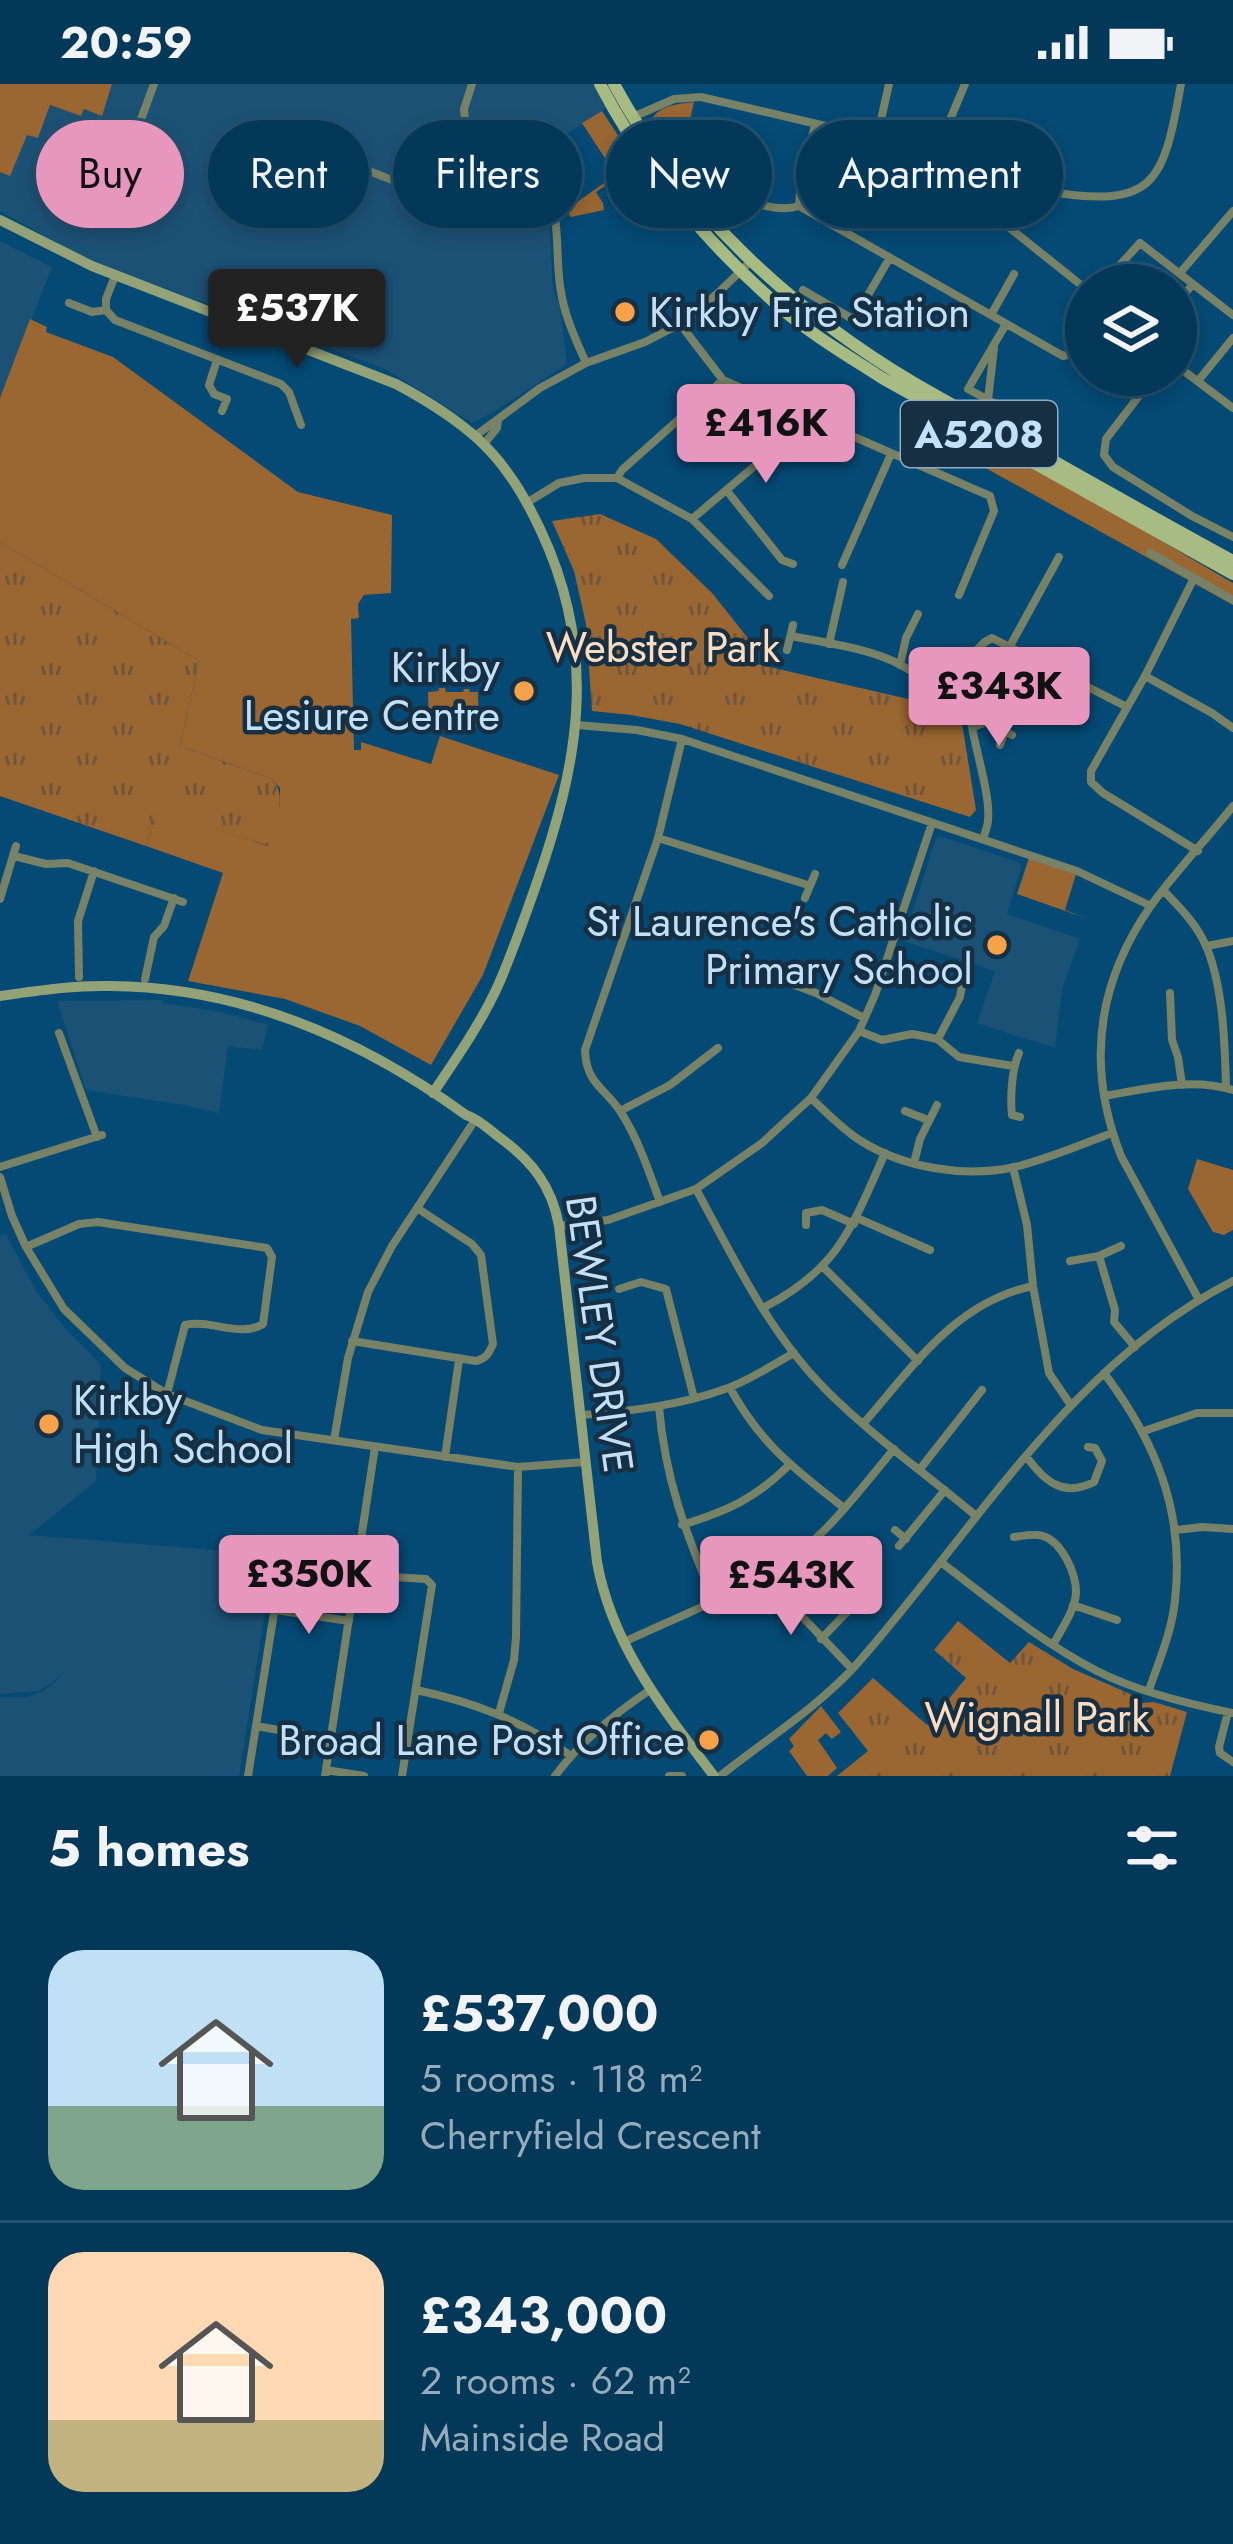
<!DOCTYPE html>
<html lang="en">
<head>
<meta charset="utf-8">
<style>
	:root { --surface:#033858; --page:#0d3f5e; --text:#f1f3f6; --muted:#97acba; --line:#24526e; --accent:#e797bd }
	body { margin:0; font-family:Jost,sans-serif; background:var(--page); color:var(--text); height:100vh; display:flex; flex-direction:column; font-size:45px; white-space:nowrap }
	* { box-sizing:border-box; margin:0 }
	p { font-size:39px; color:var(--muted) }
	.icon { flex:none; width:66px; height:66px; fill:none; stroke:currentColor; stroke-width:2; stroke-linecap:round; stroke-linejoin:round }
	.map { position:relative; height:1692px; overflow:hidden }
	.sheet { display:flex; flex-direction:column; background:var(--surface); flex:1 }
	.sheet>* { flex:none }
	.guide { position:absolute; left:36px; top:36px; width:1161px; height:108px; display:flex; gap:24px }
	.tools { position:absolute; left:1065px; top:180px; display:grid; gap:24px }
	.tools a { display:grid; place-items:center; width:132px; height:132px; border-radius:50%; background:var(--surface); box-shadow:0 6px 18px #0003,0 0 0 3px var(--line); font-size:60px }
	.price { position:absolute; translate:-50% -102px; padding:0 27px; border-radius:12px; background:var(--accent); color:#111; font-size:39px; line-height:78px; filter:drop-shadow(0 3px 6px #0008) }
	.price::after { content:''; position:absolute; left:50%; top:72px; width:36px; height:27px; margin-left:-18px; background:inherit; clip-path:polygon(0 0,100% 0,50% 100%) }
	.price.active { background:#222; color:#fff }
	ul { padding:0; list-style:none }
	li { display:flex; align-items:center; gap:36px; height:300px; padding:0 48px }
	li+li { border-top:3px solid var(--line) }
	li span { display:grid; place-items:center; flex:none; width:336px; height:240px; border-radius:36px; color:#555 }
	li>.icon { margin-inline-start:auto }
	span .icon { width:144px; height:144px; fill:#fffc; stroke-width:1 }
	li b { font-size:51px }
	h2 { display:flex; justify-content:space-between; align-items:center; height:144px; padding:0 48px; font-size:51px }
	.pill { padding:0 42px; border-radius:54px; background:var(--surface); box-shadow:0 6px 18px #0003,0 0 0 3px var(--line); font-size:42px; line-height:108px }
	.pill.active { background:var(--accent); color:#111 }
	.status { display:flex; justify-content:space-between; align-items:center; height:84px; padding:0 60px; background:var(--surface); direction:ltr }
	.status svg { height:33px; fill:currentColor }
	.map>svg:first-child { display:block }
	.built { fill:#1c5176 }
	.grass { fill:#9a6631 }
	.park { fill:url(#park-tufts) }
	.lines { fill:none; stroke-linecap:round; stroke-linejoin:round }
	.street { stroke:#788266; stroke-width:8 }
	.secondary { stroke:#93a377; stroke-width:10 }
	.primary { stroke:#a8bb83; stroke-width:12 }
	.poi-dot { fill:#f7a149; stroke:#162f42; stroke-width:4.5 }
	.labels { text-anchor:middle; stroke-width:9; stroke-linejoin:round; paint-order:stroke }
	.shield { fill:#162f42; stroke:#8eabc3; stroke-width:3 }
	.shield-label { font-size:39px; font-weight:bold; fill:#c2e0fa }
	.poi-label { font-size:42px; fill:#c2e0fa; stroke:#162f42; text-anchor:end }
	.park-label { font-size:42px; fill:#fdddc2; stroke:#162f42 }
	.street-label { font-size:42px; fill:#c2e0fa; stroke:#162f42 }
</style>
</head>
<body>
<div class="status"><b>20:59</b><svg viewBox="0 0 49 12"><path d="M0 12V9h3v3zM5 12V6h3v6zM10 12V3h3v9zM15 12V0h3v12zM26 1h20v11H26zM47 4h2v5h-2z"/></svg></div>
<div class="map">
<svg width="1233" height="1692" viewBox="0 0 1233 1692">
	<defs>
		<pattern id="park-tufts" width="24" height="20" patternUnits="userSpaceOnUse" patternTransform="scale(3)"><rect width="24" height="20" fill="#9a6631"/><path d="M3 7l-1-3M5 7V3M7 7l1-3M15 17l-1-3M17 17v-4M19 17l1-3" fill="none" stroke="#6f563d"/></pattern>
	</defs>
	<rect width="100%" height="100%" fill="#044a75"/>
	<path class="built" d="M112 0H595L607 23 536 71 535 94 549 133 553 205 560 222 567 280 492 329 472 339 385 285 123 189 72 167 0 127V88L9 91 27 50 38 53 50 21 80 31 84 24 105 19Z
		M0 157 52 183 0 315Z
		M940 752 1020 779 1021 783 1007 830 1080 855 1062 905 1055 964 977 939 995 887 903 857 936 754Z
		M163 916V919L221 928 268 941 262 966 228 962 219 1029 184 1021 86 1006 57 917Z
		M6 1150 36 1207 66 1245 101 1281 96 1397 29 1451 274 1471 239 1692H0V1613H27L43 1607 55 1598 65 1586 51 1600 38 1607 0 1610V1151Z"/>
	<path class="grass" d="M0 0H112L102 32 84 25 81 32 50 21 38 54 27 51 10 92 0 88Z
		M694 18 680 81 650 44C651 22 677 20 694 18Z
		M602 27 637 80 684 139 681 141 635 82 596 108 603 119 604 126 571 133 566 126 611 94 608 89 612 85 582 39Z
		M30 235 47 243 46 248 113 273 298 408 392 431 391 509 364 511 358 520 359 534 351 535 354 666H361V658L431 680 440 652 559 691 483 891 431 981 360 942 285 915 188 897 223 789 146 762 158 726 268 762 280 720V704L272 695 180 662 199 577 0 458V314Z
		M983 352 1233 499V521L973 377Z
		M439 604H445L446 608H463L464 605H469L470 608H478L479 643H472L471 646H465L464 642 446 643 445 648 429 645 428 608 438 607Z
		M1030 771 1077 787 1065 826 1088 835 1017 810Z
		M1197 1075 1233 1086V1146L1224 1151 1213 1148 1188 1105Z
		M821 1622 841 1648 832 1655 826 1649 818 1656 837 1684 828 1692H807L789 1667 794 1662 789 1655Z"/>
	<path class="park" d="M600 430 656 455 713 510 754 562 752 579 921 618 926 612 960 627 976 726 970 733 680 640 631 631 592 627 586 540 574 487 552 437Z
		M0 458 199 577 180 662 272 695C289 712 274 741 269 762L158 727 146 762 0 712Z
		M958 1537 1010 1579 1029 1558 1073 1585 1135 1612 1141 1619 1154 1618 1187 1628 1170 1692H837L868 1667 838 1629 873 1594 927 1641 966 1594 934 1566Z"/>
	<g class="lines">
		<path class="street" d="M633 33 674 15 701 13 877 54 931 81 1086 205
			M465 36C473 48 483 49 496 55 516 65 532 80 543 99 563 133 554 171 561 208 565 233 576 256 586 279
			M465 36 464 25 472 0
			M877 54 889 0
			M728 61C723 79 727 95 739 110 754 121 780 128 799 122
			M76 65 123 84 154 0
			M330 72 400 99H416C435 77 437 49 465 36
			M931 81 965 0
			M799 122 1063 272 1075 269 1086 257
			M799 122 800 107 815 40
			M1013 146 1044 107C1154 125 1163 102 1181 0
			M1180 189 1233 127
			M1109 193 1140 159 1233 231
			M803 206 861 240
			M69 219 92 228 106 226
			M1176 220 1193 200
			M106 226 115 236 281 300 289 308 301 341
			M106 226V215L115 192
			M991 231 1014 190
			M854 235 889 175
			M680 240 723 296 990 412 994 427 959 511
			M1006 240 968 305 1011 328
			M217 276 209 301 214 310 227 315 222 327
			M1176 281 1233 324
			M1155 291 1106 355 1104 371 1113 383 1192 432 1233 453
			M1198 297 1233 254
			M988 316 994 264
			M475 352 540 304 586 279 645 258 680 240 718 209 752 176
			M484 360 497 344 498 336
			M617 394 622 386 723 296
			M727 407 782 476 793 480
			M528 418 559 399 584 394H617L692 435 769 512
			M692 435 757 380 784 324
			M1150 469 1233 516
			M842 481 891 370
			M1194 494 1145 592 1091 687V698L1103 709 1198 767
			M791 552C826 559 869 564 901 581 929 597 932 607 967 616
			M829 560 843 498
			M1010 562 1059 473
			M787 566 793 541
			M900 581 906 554 918 530
			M1145 592 1212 629 1233 644
			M577 641 637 646 682 655 1077 787 1151 822
			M973 643 987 638 1012 651
			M1000 661 1005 647
			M658 754 808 801
			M983 755C985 748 988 742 988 736 993 690 936 580 992 554L1127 623
			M14 772 46 780 68 779 183 818
			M1164 807C1179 823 1196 839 1205 860 1223 898 1225 961 1226 1003
			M805 814 815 790
			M0 815 16 762
			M1207 862 1233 857
			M760 888 816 909 864 934
			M79 893 78 837 94 787
			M145 895 154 853 164 842 174 814
			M1170 909 1172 956 1178 973 1182 1001
			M859 947 882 956 912 950 928 953 937 955 959 973 1013 982
			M59 949 97 1053
			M938 955 960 913 963 896
			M1019 969C1012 984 1010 1013 1012 1031L1020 1033
			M1104 1012C1145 1005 1192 993 1233 1006
			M811 1014C827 1029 842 1045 861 1057 904 1084 965 1094 1015 1083 1048 1075 1080 1061 1112 1049
			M620 1027 670 1001 718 964
			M905 1027 928 1036
			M914 1079 920 1055 937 1021
			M0 1083 102 1051
			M1013 1083 1027 1141 1033 1202 1049 1289 1070 1320
			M0 1093 12 1132 26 1163 64 1225 125 1284 167 1310 262 1346 518 1383 585 1378
			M696 1105C734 1175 769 1249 826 1306 872 1352 926 1390 975 1431
			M660 1118C649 1088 639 1057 622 1030 606 1004 586 1001 585 966L658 754 682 655
			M857 1134 930 1166
			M806 1141V1129L822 1126 854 1140
			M559 1142 608 1136 696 1105 762 1059 811 1014 859 947 875 911 932 739
			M26 1163 79 1140 98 1138 267 1164 272 1173 263 1240C240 1254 211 1235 185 1241L167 1310
			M1099 1172 1121 1162
			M1070 1177 1099 1172 1115 1226 1114 1238 1135 1263
			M824 1184 918 1277
			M619 1205 641 1198 666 1205 694 1314
			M1198 1214 1121 1072C1086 983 1096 901 1150 823 1175 788 1206 756 1233 722
			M763 1224C839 1185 852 1143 885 1069
			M352 1257 476 1277C486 1275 489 1269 493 1260L481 1171 472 1160 417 1124
			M1104 1289C1156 1358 1185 1428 1175 1516 1172 1547 1159 1577 1149 1606
			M730 1304C762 1362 794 1384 844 1424
			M659 1323C665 1395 686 1450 714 1516
			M581 1331C630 1327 678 1322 725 1305 749 1297 772 1281 794 1269
			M863 1340C913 1283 955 1218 1033 1202
			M1144 1347 1197 1329H1233
			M334 1356 348 1274 368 1208 392 1162 475 1036
			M1026 1372C1044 1397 1063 1414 1094 1398L1102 1377 1095 1364 1088 1363
			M445 1373 459 1276
			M920 1385 982 1306
			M682 1441C727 1427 755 1415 789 1381
			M895 1446 906 1455
			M1176 1446 1202 1443 1233 1445
			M1014 1453C1023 1452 1035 1449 1043 1452 1062 1458 1076 1489 1076 1508 1076 1525 1060 1547 1053 1561
			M899 1462 945 1406
			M942 1479C992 1517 1041 1558 1097 1587 1138 1608 1188 1620 1233 1629
			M357 1485 392 1493 426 1495 432 1501 402 1692
			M771 1489 793 1523 852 1585
			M852 1500 863 1508
			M1073 1521 1117 1536
			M275 1526 349 1537
			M821 1555 847 1528 867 1501
			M624 1558C672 1535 723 1516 769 1490 820 1461 857 1409 894 1365
			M416 1606C474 1618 523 1637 571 1672
			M1228 1628 1219 1663 1220 1669 1233 1678
			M499 1629 514 1576 516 1553 518 1383
			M256 1642 330 1655
			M326 1686 364 1692
			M248 1692 283 1472
			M325 1692 375 1363
			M555 1692C581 1657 614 1630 650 1606
			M669 1692H682
			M720 1692C765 1656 817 1624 856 1581 975 1447 1068 1281 1233 1197"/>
		<path class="secondary" d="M0 136 92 182 396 300C426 316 454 333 479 356 507 382 525 413 541 447 599 571 579 679 535 804 523 838 511 873 496 906 479 942 455 976 433 1009
			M0 912C36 907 73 901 110 902 242 903 360 954 466 1031 479 1035 488 1045 499 1053 532 1077 552 1102 559 1142L597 1478C612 1562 664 1626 714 1692"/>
		<path class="primary" d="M600 0C644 85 710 162 782 225 812 251 848 272 882 294L1233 490
			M614 0C681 125 793 227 914 299 948 319 984 338 1018 357 1089 397 1161 438 1233 477"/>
	</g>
	<g class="poi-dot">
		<circle cx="625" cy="228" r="12"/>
		<circle cx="524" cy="607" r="12"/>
		<circle cx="997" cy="861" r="12"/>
		<circle cx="49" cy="1340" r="12"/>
		<circle cx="709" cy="1656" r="12"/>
	</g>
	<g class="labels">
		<rect class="shield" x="901" y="317" width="156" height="66" rx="9"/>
		<g class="shield-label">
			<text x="979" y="364">A5208</text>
		</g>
		<g class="poi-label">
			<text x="649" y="243" text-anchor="start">Kirkby Fire Station</text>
			<text x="500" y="598">Kirkby<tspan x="500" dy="48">Lesiure Centre</tspan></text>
			<text x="973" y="852">St Laurence's Catholic<tspan x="973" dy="48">Primary School</tspan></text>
			<text x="73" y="1331" text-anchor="start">Kirkby<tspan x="73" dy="48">High School</tspan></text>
			<text x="685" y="1671">Broad Lane Post Office</text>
		</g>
		<g class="park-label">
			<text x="663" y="578">Webster Park</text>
			<text x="1037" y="1648">Wignall Park</text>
		</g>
		<g class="street-label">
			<text transform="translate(600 1250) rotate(82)" y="15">BEWLEY DRIVE</text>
		</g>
	</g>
</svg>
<div class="tools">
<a><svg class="icon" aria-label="layers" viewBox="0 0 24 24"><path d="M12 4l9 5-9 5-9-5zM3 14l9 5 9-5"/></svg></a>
</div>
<b class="price active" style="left:297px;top:287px">£537K</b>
<b class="price" style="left:766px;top:402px">£416K</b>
<b class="price" style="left:999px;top:665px">£343K</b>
<b class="price" style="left:309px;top:1553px">£350K</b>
<b class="price" style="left:791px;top:1554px">£543K</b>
<div class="guide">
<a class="pill active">Buy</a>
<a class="pill">Rent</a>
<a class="pill">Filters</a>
<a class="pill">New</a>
<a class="pill">Apartment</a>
</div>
</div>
<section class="sheet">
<h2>5 homes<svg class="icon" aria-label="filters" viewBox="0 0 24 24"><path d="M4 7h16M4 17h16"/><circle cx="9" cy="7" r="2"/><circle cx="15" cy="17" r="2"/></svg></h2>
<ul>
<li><span style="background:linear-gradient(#bfe0f5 65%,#7fa58c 0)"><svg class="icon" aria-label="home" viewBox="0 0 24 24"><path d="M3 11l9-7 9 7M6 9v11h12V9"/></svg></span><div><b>£537,000</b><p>5 rooms · 118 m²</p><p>Cherryfield Crescent</p></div></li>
<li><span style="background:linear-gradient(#ffd9b3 70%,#c2b280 0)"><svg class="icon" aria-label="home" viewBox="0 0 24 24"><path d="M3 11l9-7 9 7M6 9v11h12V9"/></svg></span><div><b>£343,000</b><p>2 rooms · 62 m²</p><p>Mainside Road</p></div></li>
</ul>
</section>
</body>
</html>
